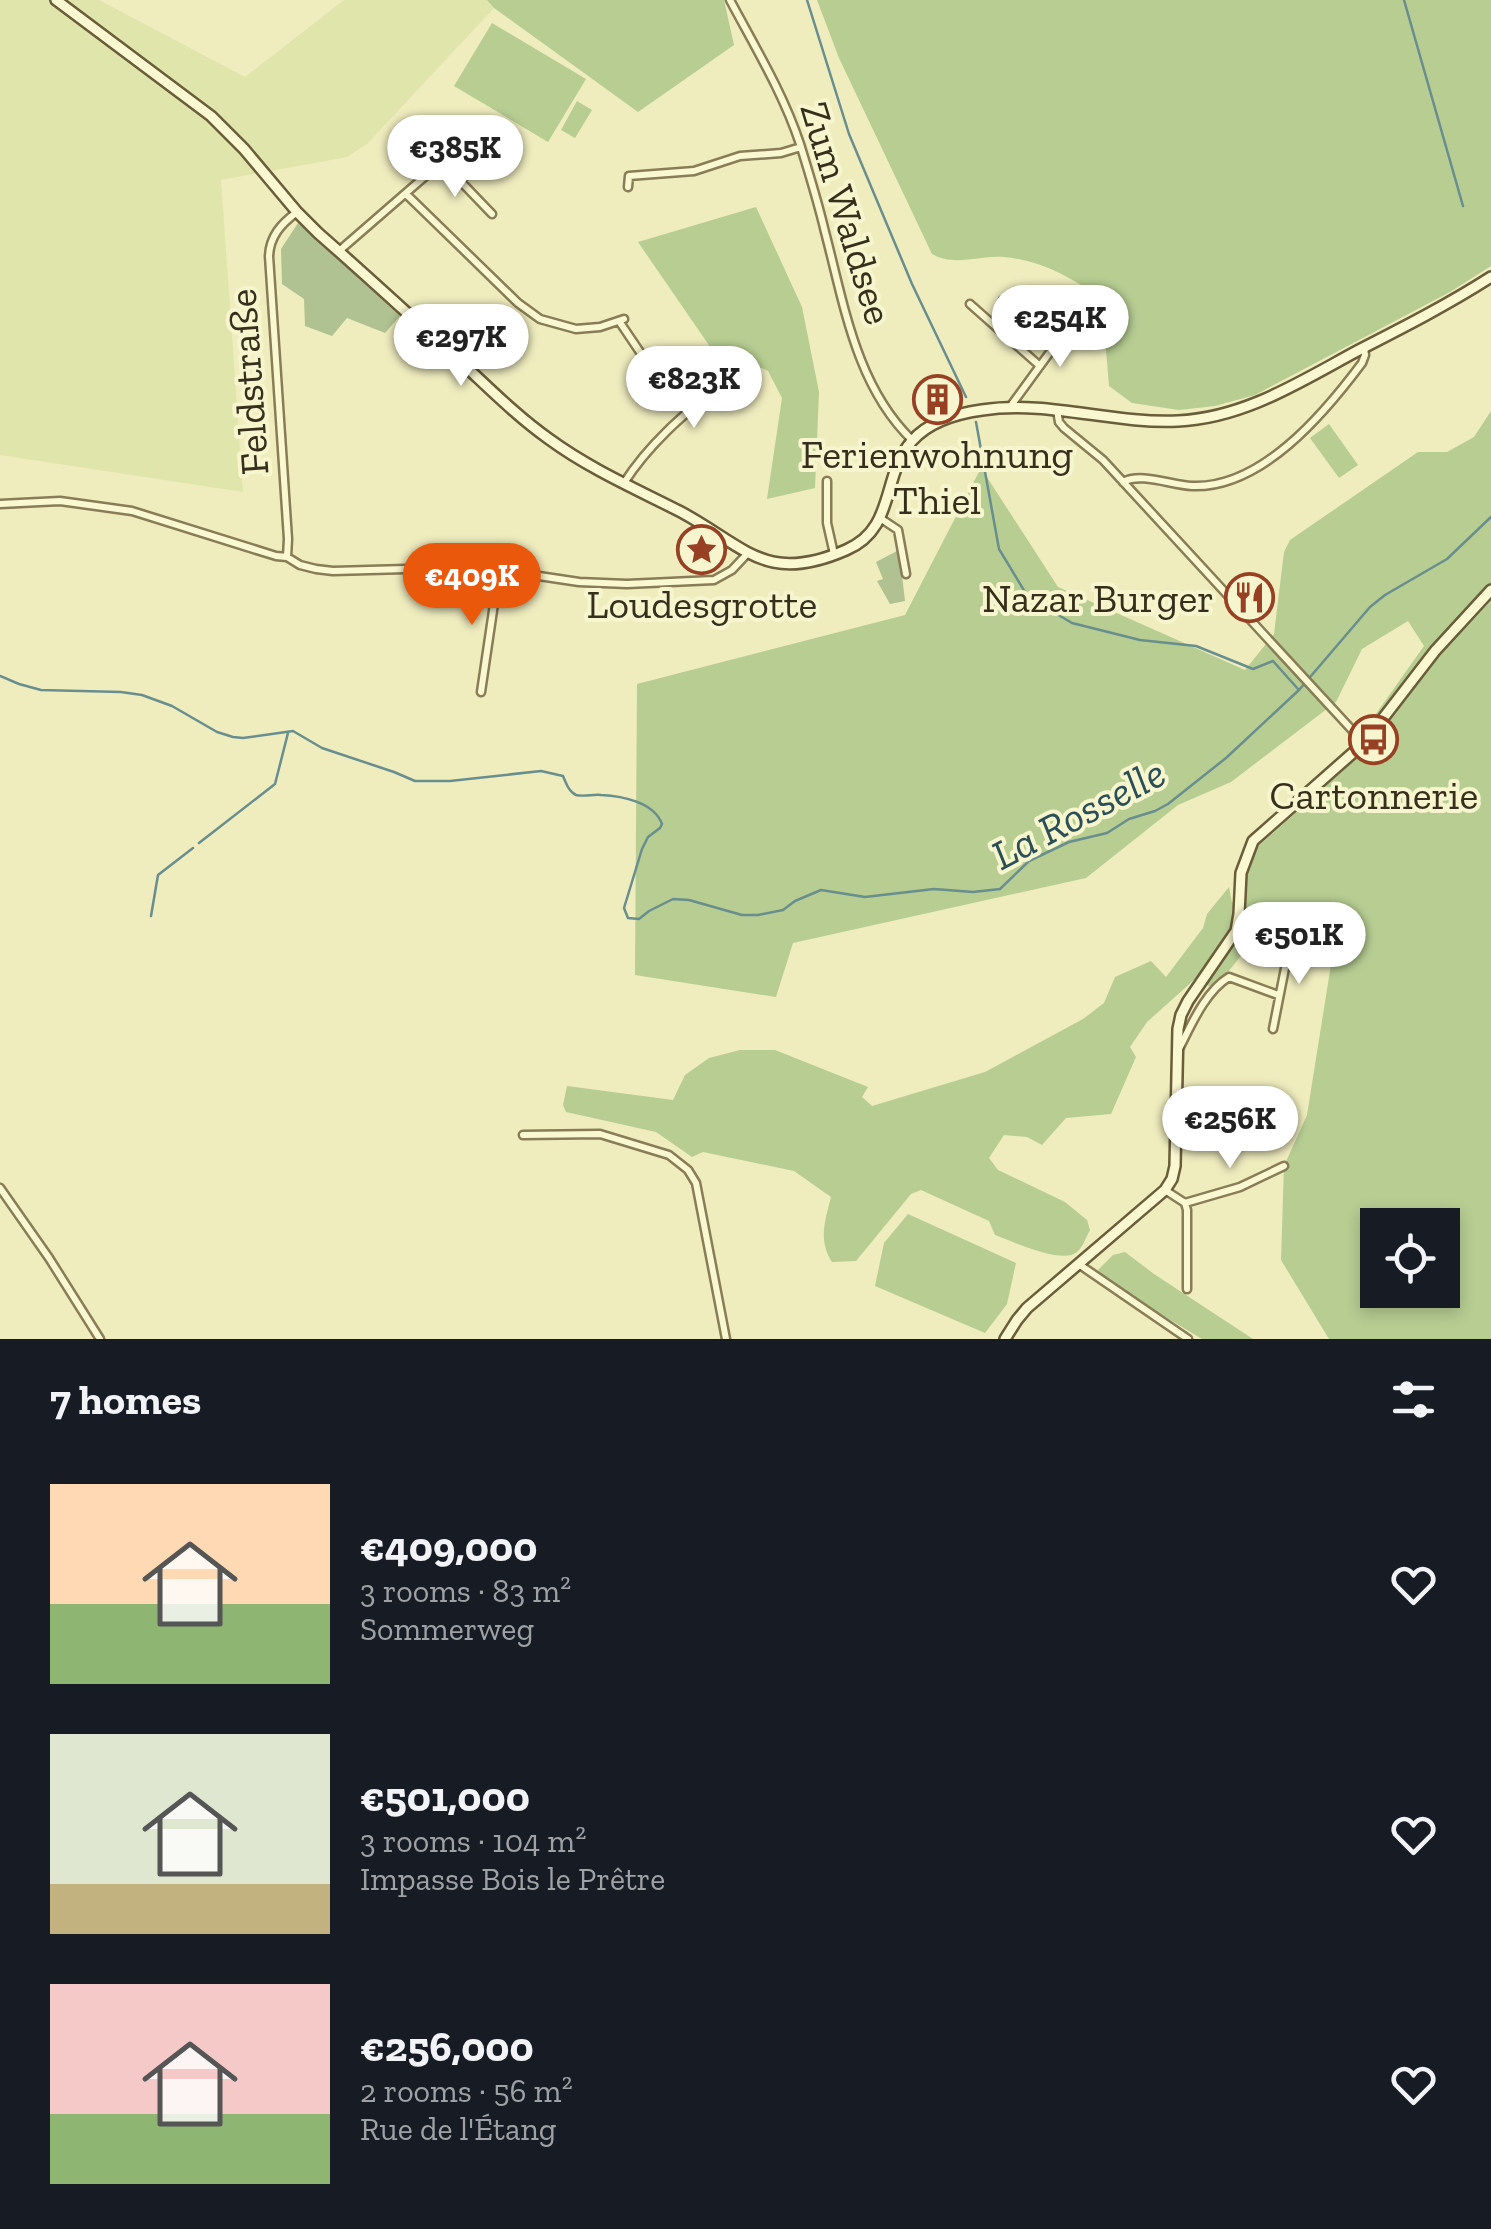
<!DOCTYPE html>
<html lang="en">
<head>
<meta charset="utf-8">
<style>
	:root { --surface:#171b24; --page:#20242c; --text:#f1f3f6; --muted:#9ea1a6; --accent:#ea580c }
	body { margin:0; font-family:"Zilla Slab",serif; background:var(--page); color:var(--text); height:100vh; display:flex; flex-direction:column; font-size:38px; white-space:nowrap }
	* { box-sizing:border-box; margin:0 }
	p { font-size:32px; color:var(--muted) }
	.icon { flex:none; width:55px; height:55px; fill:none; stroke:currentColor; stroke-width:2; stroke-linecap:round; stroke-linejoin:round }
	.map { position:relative; height:1339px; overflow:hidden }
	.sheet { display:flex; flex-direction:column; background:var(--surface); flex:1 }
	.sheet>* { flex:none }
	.tools { position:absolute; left:1360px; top:1208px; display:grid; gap:20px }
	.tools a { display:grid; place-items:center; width:100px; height:100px; border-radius:0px; background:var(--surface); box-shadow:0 5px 15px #0003; font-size:50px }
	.price { position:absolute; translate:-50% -85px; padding:0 22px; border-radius:35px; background:#fff; color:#222; font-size:32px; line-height:65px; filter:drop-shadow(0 2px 5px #0008) }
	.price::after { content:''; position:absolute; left:50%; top:60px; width:30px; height:22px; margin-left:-15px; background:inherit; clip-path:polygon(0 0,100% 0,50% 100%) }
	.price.selected { background:var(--accent); color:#fff }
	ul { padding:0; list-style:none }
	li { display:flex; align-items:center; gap:30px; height:250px; padding:0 50px }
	li span { display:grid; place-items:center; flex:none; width:280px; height:200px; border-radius:0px; color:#555 }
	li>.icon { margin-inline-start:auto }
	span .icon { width:120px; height:120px; fill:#fffc; stroke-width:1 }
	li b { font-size:42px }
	h2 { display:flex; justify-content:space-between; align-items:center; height:120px; padding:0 50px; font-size:42px }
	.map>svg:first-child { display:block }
	.farmland { fill:#e0e5ab }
	.green { fill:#b7cd92; fill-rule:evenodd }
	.cemetery { fill:#b0c192 }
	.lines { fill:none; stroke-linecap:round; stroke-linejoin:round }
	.stream { stroke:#698e8e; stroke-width:2.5 }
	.minor-casing { stroke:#887d56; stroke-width:11 }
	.secondary-casing { stroke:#695d3a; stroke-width:14 }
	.minor { stroke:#faf8d1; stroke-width:6 }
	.secondary { stroke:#faf8d1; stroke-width:9 }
	.labels { text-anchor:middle; stroke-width:8; stroke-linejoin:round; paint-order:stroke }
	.street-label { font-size:40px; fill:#362f1b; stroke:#f6f5cd }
	.poi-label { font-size:40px; fill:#362f1b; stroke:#f6f5cd }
	.water-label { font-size:42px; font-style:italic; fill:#2a4f57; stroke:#f6f5cd }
</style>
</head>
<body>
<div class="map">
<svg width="1491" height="1339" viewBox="0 0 1491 1339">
	<rect width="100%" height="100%" fill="#efecbe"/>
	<path class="farmland" d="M0 0H99L245 77 344 0H487L494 8 367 144 347 157 221 180 243 492 0 455Z"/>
	<path class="green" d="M487 0H724L734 45 638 112 494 8Z
		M817 0H1491V266L1450 292 1255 395 1215 406 1179 410 1132 403 1109 386 1103 313 1100 297C1070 277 1040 260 1004 257 980 255 954 267 932 254L839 58Z
		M492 23 586 79 548 142 454 86Z
		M577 101 592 110 575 138 561 130Z
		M756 207 802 307 819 392 815 488 767 499 782 398 768 371 739 358 726 370 638 242Z
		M1491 411V1339H1329L1281 1260 1284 1166 1307 1115 1333 952 1289 914 1266 924 1228 972 1211 987 1195 979 1147 1022 1130 1047 1136 1057 1111 1114 1066 1118 1042 1145 1027 1137 1004 1135 989 1158 998 1170 1065 1202 1087 1220 1090 1230C1086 1237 1083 1247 1077 1252 1062 1265 1012 1241 995 1235L989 1221 921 1190 911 1194 856 1261 832 1262C818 1240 825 1221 831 1197L794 1171 703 1152 692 1157 656 1132 566 1112 563 1105 567 1086 673 1100 685 1075 709 1058 740 1050H775L868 1087 862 1097 872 1106 985 1072 1083 1019 1104 1003 1115 977 1151 961 1166 977 1203 928 1207 914 1229 887 1232 903 1245 892 1246 870 1255 849 1346 768 1373 718 1424 646 1408 621 1362 649 1336 702 1231 782 1178 805 1086 878 793 943 776 997 635 975 637 684 905 615 981 468 1058 587 1245 670 1274 634 1284 552 1290 540 1418 452H1447L1474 437ZM1378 1225H1442V1290H1378Z
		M1329 424 1358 465 1339 478 1310 438Z
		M908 1214 1016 1263 1007 1304 985 1333 875 1286 884 1243Z
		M1125 1252 1154 1274 1253 1339H1202L1109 1283 1098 1270 1113 1255Z"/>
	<path class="cemetery" d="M298 223 400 316 385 333 347 318 332 336 305 326 304 299 282 284 281 249Z
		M899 550 905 601 890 604 877 581 883 579 876 562Z"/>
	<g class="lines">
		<path class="stream" d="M807 0 849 134 912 284 966 397
			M1404 0 1463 206
			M976 422 999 549 1028 597 1072 623 1140 640 1196 646 1253 669 1273 661 1298 689
			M0 676 19 684 41 690 121 692 142 695 172 706 217 732 233 737 243 738 293 731 322 748 394 772 415 781H450L541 771 563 776C566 783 569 792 576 795 583 797 594 794 601 795 622 796 654 802 662 824L660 828 648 837 642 849 624 908 628 918 639 919 649 911 673 899 689 900 742 915H758L783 910 795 901 821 890 865 897 934 889 973 892 1000 889 1029 861 1069 842 1107 833 1129 819 1155 811 1168 804 1226 758 1299 690 1370 607 1385 595 1447 559 1491 517
			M199 843 275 784 288 733
			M151 916 158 875 193 848"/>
		<defs>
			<path id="minor" d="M730 0C755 47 783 93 800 144 809 173 818 202 825 232 844 304 856 386 912 440
				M442 162 492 214
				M461 180 484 158
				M628 187 629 176 694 171 740 156 781 153 801 147
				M406 194 518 303 540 319 576 329 600 327 624 319
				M339 251 475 133 487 129C503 137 496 148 485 157L450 154
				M1003 300 1061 337
				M970 304 1040 366
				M619 321 650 367 689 411
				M1010 407 1080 311
				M1057 410 1059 422 1064 428 1103 460 1364 743
				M827 481V523L834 554
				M1123 482C1141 472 1171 485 1192 486 1261 489 1324 414 1362 363L1365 355 1364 348
				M624 483C650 442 687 412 724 381
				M0 504 60 501 132 511 276 556 287 557 300 565 316 569 333 571 479 567 579 582 627 584 714 580 732 570 747 554
				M880 518 898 530 906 574
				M287 557 288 539 269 256C270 236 281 224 297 212
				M481 692 499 570
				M1273 1029 1286 963 1281 958
				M1180 1047C1192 1023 1206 991 1229 977L1278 995
				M523 1135 600 1134 669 1155 688 1170 696 1183 726 1339
				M0 1188 49 1258 100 1339
				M1165 1190 1185 1203 1187 1210V1289
				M1185 1203 1240 1187 1284 1166
				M1080 1265 1188 1339"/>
			<path id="secondary" d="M56 0 211 116 244 149 297 212 318 233C367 276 415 320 463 364 491 390 518 417 549 439 590 469 636 489 681 512 746 547 766 585 846 550 917 520 857 427 982 410 1048 400 1112 424 1178 421 1245 418 1301 381 1359 350 1404 327 1449 304 1491 277
				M1005 1339 1017 1320 1027 1308 1165 1190 1172 1179 1175 1166 1178 1029 1181 1015 1188 1001 1236 931 1239 914 1241 873 1253 841 1364 743 1435 651 1491 590"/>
		</defs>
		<use href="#minor" class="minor-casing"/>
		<use href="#secondary" class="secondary-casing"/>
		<use href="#minor" class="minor"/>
		<use href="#secondary" class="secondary"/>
	</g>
	<defs>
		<symbol id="building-ring" viewBox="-11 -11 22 22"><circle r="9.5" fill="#f6f5cd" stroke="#984024" stroke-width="1.5"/><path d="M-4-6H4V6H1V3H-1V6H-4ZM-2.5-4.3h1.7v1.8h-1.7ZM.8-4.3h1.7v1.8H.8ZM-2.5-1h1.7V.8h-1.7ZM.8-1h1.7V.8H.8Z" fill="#984024"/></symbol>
		<symbol id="sight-ring" viewBox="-11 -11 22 22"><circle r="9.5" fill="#f6f5cd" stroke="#984024" stroke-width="1.5"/><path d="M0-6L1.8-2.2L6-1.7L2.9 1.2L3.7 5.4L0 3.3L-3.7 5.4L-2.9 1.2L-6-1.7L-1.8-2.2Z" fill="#984024"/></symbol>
		<symbol id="restaurant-ring" viewBox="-11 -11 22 22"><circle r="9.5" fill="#f6f5cd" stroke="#984024" stroke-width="1.5"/><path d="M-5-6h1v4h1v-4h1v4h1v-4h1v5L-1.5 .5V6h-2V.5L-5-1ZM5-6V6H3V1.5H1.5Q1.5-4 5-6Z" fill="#984024"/></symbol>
		<symbol id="bus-ring" viewBox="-11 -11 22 22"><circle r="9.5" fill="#f6f5cd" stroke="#984024" stroke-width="1.5"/><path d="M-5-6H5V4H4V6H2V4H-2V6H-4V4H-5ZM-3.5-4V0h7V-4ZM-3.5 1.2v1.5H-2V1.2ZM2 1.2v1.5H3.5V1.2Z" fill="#984024"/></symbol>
	</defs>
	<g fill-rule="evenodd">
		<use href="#building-ring" x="910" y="372" width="55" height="55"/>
		<use href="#sight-ring" x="674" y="522" width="55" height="55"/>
		<use href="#restaurant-ring" x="1222" y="570" width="55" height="55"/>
		<use href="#bus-ring" x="1346" y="712" width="55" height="55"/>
	</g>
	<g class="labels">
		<g class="street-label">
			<text transform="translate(847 213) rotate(73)" y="14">Zum Waldsee</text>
			<text transform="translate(248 382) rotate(-94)" y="14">Feldstraße</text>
		</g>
		<g class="poi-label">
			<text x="937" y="468">Ferienwohnung<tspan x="937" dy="46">Thiel</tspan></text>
			<text x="1214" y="612" text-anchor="end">Nazar Burger</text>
			<text x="702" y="618">Loudesgrotte</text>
			<text x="1374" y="809">Cartonnerie</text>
		</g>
		<g class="water-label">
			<text transform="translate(1078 813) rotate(-28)" y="15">La Rosselle</text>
		</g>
	</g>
</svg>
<div class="tools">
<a><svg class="icon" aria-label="locate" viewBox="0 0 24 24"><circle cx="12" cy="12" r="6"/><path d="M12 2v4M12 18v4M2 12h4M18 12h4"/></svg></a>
</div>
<b class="price" style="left:455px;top:200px">€385K</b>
<b class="price" style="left:1060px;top:370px">€254K</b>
<b class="price" style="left:461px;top:389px">€297K</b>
<b class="price" style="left:694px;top:431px">€823K</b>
<b class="price selected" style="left:472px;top:628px">€409K</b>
<b class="price" style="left:1299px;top:987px">€501K</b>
<b class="price" style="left:1230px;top:1171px">€256K</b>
</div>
<section class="sheet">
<h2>7 homes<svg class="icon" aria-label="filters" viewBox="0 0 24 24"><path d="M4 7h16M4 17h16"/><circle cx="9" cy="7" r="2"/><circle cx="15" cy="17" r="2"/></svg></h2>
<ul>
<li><span style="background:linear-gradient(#ffd9b3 60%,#8fb573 0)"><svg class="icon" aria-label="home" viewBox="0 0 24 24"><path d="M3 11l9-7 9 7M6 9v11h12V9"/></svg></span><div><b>€409,000</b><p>3 rooms · 83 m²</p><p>Sommerweg</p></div><svg class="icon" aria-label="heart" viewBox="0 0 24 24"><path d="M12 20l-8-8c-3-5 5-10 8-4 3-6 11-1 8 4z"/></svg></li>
<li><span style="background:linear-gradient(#dfe7d0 75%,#c2b280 0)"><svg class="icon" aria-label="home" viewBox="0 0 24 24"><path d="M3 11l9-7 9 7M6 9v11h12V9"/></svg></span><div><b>€501,000</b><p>3 rooms · 104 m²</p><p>Impasse Bois le Prêtre</p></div><svg class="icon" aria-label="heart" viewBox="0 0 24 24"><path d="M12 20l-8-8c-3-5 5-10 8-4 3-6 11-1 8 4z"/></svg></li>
<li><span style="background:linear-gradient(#f6c9c9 65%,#8fb573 0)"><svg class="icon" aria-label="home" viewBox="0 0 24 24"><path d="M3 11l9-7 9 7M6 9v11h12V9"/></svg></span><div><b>€256,000</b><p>2 rooms · 56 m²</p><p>Rue de l'Étang</p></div><svg class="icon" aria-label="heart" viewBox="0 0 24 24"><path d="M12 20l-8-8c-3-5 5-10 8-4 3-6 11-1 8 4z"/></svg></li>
</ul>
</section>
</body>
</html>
